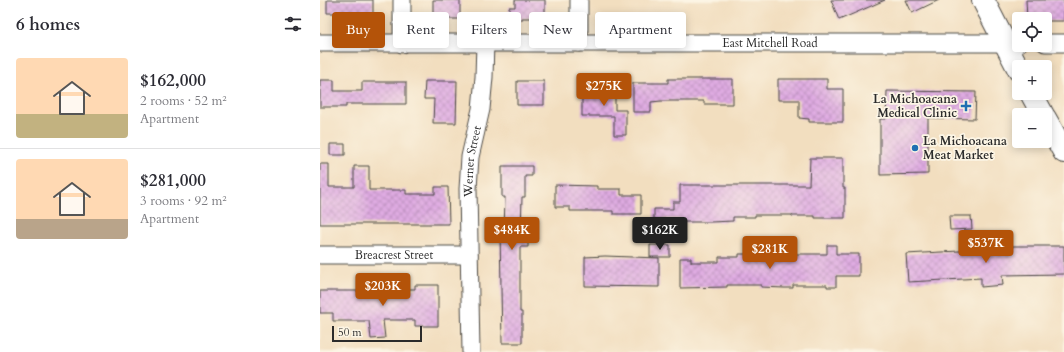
<!DOCTYPE html>
<html lang="en">
<head>
<meta charset="utf-8">
<style>
	:root { --surface:#fff; --page:#f2f2f3; --text:#2b2b33; --muted:#7c7c81; --line:#e1e1e2; --accent:#b45309 }
	body { margin:0; font-family:Cardo,serif; background:var(--page); color:var(--text); height:100vh; display:flex; flex-direction:column; font-size:15px; white-space:nowrap }
	* { box-sizing:border-box; margin:0 }
	p { font-size:13px; color:var(--muted) }
	.icon { flex:none; width:22px; height:22px; fill:none; stroke:currentColor; stroke-width:2; stroke-linecap:round; stroke-linejoin:round }
	.map { position:relative; flex:1; overflow:hidden }
	.side { display:flex; flex-direction:column; background:var(--surface); width:320px }
	.side>* { flex:none }
	.top-card { position:absolute; left:12px; top:12px; width:380px; height:36px; display:flex; gap:8px }
	.buttons { position:absolute; left:692px; top:12px; display:grid; gap:8px }
	.buttons a { display:grid; place-items:center; width:40px; height:40px; border-radius:4px; background:var(--surface); box-shadow:0 2px 10px #0003; font-size:20px }
	.scale { position:absolute; left:12px; bottom:10px; width:90px; box-sizing:border-box; padding-left:4px; border:2px solid #2b2b2b; border-top:0; font-size:11px; line-height:14px; white-space:nowrap; color:#2b2b2b; -webkit-text-stroke:3px #fcf5e5; paint-order:stroke }
	.price { position:absolute; translate:-50% -34px; padding:0 9px; border-radius:4px; background:var(--accent); color:#fff; font-size:13px; line-height:26px; filter:drop-shadow(0 1px 2px #0008) }
	.price::after { content:''; position:absolute; left:50%; top:24px; width:12px; height:9px; margin-left:-6px; background:inherit; clip-path:polygon(0 0,100% 0,50% 100%) }
	.price.selected { background:#222; color:#fff }
	ul { padding:0; list-style:none }
	li { display:flex; align-items:center; gap:12px; height:100px; padding:0 16px }
	li+li { border-top:1px solid var(--line) }
	li span { display:grid; place-items:center; flex:none; width:112px; height:80px; border-radius:4px; color:#555 }
	li>.icon { margin-inline-start:auto }
	span .icon { width:48px; height:48px; fill:#fffc; stroke-width:1 }
	li b { font-size:17px }
	h2 { display:flex; justify-content:space-between; align-items:center; height:48px; padding:0 16px; font-size:17px }
	.pill { padding:0 14px; border-radius:4px; background:var(--surface); box-shadow:0 2px 10px #0003; font-size:14px; line-height:36px }
	.pill.selected { background:var(--accent); color:#fff }
	main { display:flex; flex:1; min-height:0 }
	.map>svg:first-child { display:block }
	.building { fill:url(#building-cross-hatch) }
	.lines { fill:none; stroke-linecap:round; stroke-linejoin:round }
	.minor-casing { stroke:#494641; stroke-width:19 }
	.major-casing { stroke:#494641; stroke-width:24 }
	.minor { stroke:#fff; stroke-width:17 }
	.major { stroke:#fff; stroke-width:22 }
	.poi-dot { fill:#1f6fb2; stroke:#fcf5e5; stroke-width:1.5 }
	.labels { text-anchor:middle; stroke-width:3.5; stroke-linejoin:round; paint-order:stroke }
	.street-label { font-size:12px; fill:#2b2b2b; stroke:#fcf5e5 }
	.poi-label { font-size:12px; font-weight:bold; fill:#2b2b2b; stroke:#fcf5e5; text-anchor:end }
</style>
</head>
<body>
<main>
<section class="side">
<h2>6 homes<svg class="icon" aria-label="filters" viewBox="0 0 24 24"><path d="M4 7h16M4 17h16"/><circle cx="9" cy="7" r="2"/><circle cx="15" cy="17" r="2"/></svg></h2>
<ul>
<li><span style="background:linear-gradient(#ffd9b3 70%,#c2b280 0)"><svg class="icon" aria-label="home" viewBox="0 0 24 24"><path d="M3 11l9-7 9 7M6 9v11h12V9"/></svg></span><div><b>$162,000</b><p>2 rooms · 52 m²</p><p>Apartment</p></div></li>
<li><span style="background:linear-gradient(#ffd9b3 75%,#b9a48a 0)"><svg class="icon" aria-label="home" viewBox="0 0 24 24"><path d="M3 11l9-7 9 7M6 9v11h12V9"/></svg></span><div><b>$281,000</b><p>3 rooms · 92 m²</p><p>Apartment</p></div></li>
</ul>
</section>
<div class="map">
<svg width="744" height="352" viewBox="0 0 744 352">
	<defs>
		<pattern id="building-cross-hatch" width="8" height="8" patternUnits="userSpaceOnUse"><rect width="8" height="8" fill="#dfabe2"/><path d="M0 0l8 8M0 8l8-8" fill="none" stroke="#b58bb7"/></pattern>
	</defs>
	<rect width="100%" height="100%" fill="#fcf5e5"/>
	<filter id="ink" filterUnits="userSpaceOnUse"><feTurbulence type="fractalNoise" baseFrequency=".025" numOctaves="2"/><feDisplacementMap in="SourceGraphic" scale="8" xChannelSelector="R" yChannelSelector="G"/><feConvolveMatrix kernelMatrix="1 2 1 2 8 2 1 2 1" color-interpolation-filters="sRGB"/></filter>
	<filter id="wash" filterUnits="userSpaceOnUse"><feTurbulence type="fractalNoise" baseFrequency=".012" numOctaves="4" result="noise"/><feDisplacementMap in="SourceGraphic" scale="16" xChannelSelector="R" yChannelSelector="G"/><feGaussianBlur stdDeviation="0.9" result="paint"/><feColorMatrix in="noise" values="0 0 0 0 0 0 0 0 0 0 0 0 0 0 0 0 0 1.4 0 .05"/><feComposite in="paint" operator="in"/></filter>
	<g filter="url(#wash)">
		<rect width="100%" height="100%" fill="#f2debf"/>
		<g id="blocks">
			<path class="building" d="M7 0H53V20H35V13H7Z
				M113 0H140V19H113Z
				M195 0H225V18H202V20H189V7H195Z
				M511 0H565L519 20Z
				M586 0H619L592 13Z
				M706 0H744V21H725V19H707Z
				M348 79H413V104H384V101H341L331 102V112H313V83H348Z
				M458 79H507V89H523V122H489V119L479 118V100H458Z
				M0 80H14V91H42V82H86V104H26V107H0Z
				M105 81H137L136 123H113L114 99H104Z
				M197 81H224V105H197Z
				M262 88H295V110H306V135H294V116H262Z
				M567 91 656 92 655 119 608 118V174L560 175V119H566Z
				M10 144H25V155H10Z
				M490 158H523V188H525V218H495V216H472V215H435V217H413V221L391 222H360V219H334V209H353V202H360V185H489Z
				M0 164H9V187H34V166H49V190H86V194H115V187H128L129 224H0Z
				M182 166H212V176H205V197H202L201 232H208V247H200V312H202V343H182L180 232H184L185 197H182Z
				M235 185 277 186V189H301V195H321V214H293V211H250V207H235Z
				M629 216H651L652 229 630 230Z
				M330 245H350V257H330Z
				M464 245H473V254H507V245H516V254H539V276H516V287H507V285H473V288H464L441 287V285H407V287L360 288V258H371V262H399V257H419V254H441V250H464Z
				M692 246H744V274L682 275 683 285 661 287V278L588 282 586 254 692 248Z
				M285 256 339 258V287L265 286V257Z
				M95 285H118V326H95V320H63L65 338 51 339 49 321H13V313H0V291H57V289H95Z"/>
		</g>
	</g>
	<g filter="url(#ink)">
		<use href="#blocks" fill-opacity="0" stroke="#494641" stroke-width="1"/>
		<g class="lines">
			<defs>
				<g id="minor">
					<path d="M259 0V43"/>
					<path id="s1" d="M0 43H699"/>
					<path d="M725 43H744"/>
					<path d="M82 44V0"/>
					<path id="s2" d="M0 255H149"/>
					<path id="s3" d="M151 352 148 189 150 157 161 109 164 77 165 43"/>
				</g>
				<path id="major" d="M663 0 699 70
					M711 93 723 115
					M725 118 744 152"/>
			</defs>
			<use href="#minor" class="minor-casing"/>
			<use href="#major" class="major-casing"/>
			<use href="#minor" class="minor"/>
			<use href="#major" class="major"/>
		</g>
	</g>
	<g class="poi-dot">
		<path d="M644 100h4v4h4v4h-4v4h-4v-4h-4v-4h4z"/>
		<circle cx="595" cy="148" r="4"/>
	</g>
	<g class="labels">
		<g class="street-label">
			<text dy="4" stroke="none"><textPath href="#s1" startOffset="450">East Mitchell Road</textPath></text>
			<text dy="4" stroke="none"><textPath href="#s3" startOffset="191">Werner Street</textPath></text>
			<text dy="4" stroke="none"><textPath href="#s2" startOffset="74">Breacrest Street</textPath></text>
		</g>
		<g class="poi-label">
			<text x="637" y="103">La Michoacana<tspan x="637" dy="14">Medical Clinic</tspan></text>
			<text x="603" y="145" text-anchor="start">La Michoacana<tspan x="603" dy="14">Meat Market</tspan></text>
		</g>
	</g>
</svg>
<div class="buttons">
<a><svg class="icon" aria-label="locate" viewBox="0 0 24 24"><circle cx="12" cy="12" r="6"/><path d="M12 2v4M12 18v4M2 12h4M18 12h4"/></svg></a>
<a>+</a>
<a>−</a>
</div>
<div class="scale">50 m</div>
<b class="price" style="left:284px;top:107px">$275K</b>
<b class="price" style="left:192px;top:251px">$484K</b>
<b class="price selected" style="left:340px;top:251px">$162K</b>
<b class="price" style="left:666px;top:264px">$537K</b>
<b class="price" style="left:450px;top:270px">$281K</b>
<b class="price" style="left:63px;top:307px">$203K</b>
<div class="top-card">
<a class="pill selected">Buy</a>
<a class="pill">Rent</a>
<a class="pill">Filters</a>
<a class="pill">New</a>
<a class="pill">Apartment</a>
</div>
</div>
</main>
</body>
</html>
